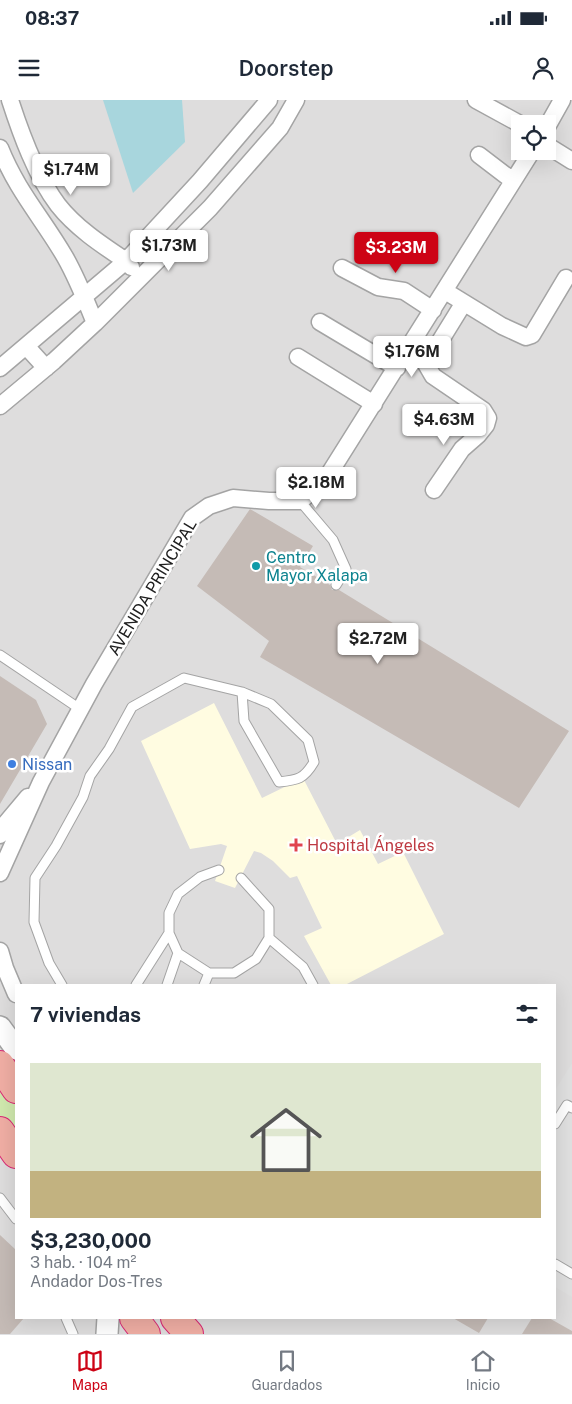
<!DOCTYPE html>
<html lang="es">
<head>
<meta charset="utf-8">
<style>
	:root { --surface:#fff; --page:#f2f2f3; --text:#1f2937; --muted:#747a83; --line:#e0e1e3; --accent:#cd0315 }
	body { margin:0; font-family:"Public Sans",sans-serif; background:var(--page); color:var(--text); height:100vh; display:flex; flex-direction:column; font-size:19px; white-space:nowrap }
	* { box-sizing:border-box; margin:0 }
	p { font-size:16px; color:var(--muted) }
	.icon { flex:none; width:28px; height:28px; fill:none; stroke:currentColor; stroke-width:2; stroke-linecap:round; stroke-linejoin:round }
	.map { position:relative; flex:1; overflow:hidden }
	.side { position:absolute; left:15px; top:884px; width:541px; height:335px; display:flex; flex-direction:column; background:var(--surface); border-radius:0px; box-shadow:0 5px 20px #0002 }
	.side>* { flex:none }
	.fabs { position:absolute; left:511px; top:15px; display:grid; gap:10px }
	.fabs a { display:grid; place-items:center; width:45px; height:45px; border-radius:0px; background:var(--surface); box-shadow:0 5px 20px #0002; font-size:25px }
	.price { position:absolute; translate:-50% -42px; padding:0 11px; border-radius:5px; background:#fff; color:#222; font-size:16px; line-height:32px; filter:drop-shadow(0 1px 2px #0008) }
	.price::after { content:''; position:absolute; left:50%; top:30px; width:15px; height:11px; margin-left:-8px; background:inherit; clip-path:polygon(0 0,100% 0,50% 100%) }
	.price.current { background:var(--accent); color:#fff }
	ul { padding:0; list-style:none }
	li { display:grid; align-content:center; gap:10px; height:265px; padding:0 15px }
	li span { display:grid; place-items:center; height:155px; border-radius:0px; color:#555 }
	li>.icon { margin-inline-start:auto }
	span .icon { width:90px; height:90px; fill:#fffc; stroke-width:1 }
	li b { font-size:21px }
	h2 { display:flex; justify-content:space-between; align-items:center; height:60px; padding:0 15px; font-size:21px }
	.status { display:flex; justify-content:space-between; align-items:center; height:35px; padding:0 25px; background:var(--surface); direction:ltr }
	.status svg { height:14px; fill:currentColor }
	header { display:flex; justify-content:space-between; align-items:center; height:65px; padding:0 15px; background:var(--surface); font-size:22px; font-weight:600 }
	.tab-bar { display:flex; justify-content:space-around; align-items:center; height:70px; border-top:1px solid var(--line); background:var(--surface); font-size:14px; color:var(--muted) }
	.tab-bar a { display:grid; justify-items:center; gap:2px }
	.tab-bar .current { color:var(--accent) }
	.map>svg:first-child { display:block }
	.residential { fill:#dedddd; fill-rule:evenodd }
	.education { fill:#fffce1 }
	.grass { fill:#d0e9ae }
	.parking { fill:#e0e0e0 }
	.water { fill:#a8d6dd }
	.building { fill:#c5bbb6 }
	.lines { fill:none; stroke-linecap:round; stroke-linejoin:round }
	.service-casing { stroke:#a4a4a4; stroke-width:11 }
	.minor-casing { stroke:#a4a4a4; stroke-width:19 }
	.tertiary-casing { stroke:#a4a4a4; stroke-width:24 }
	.trunk-casing { stroke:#d92975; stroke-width:30 }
	.service { stroke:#fff; stroke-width:9 }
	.minor { stroke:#fff; stroke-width:16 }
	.tertiary { stroke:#fff; stroke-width:21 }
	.trunk { stroke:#f0aea4; stroke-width:28 }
	.culture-dot { fill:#0f9aa8; stroke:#fff; stroke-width:2 }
	.shop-dot { fill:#3f7fe0; stroke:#fff; stroke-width:2 }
	.health-dot { fill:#e0444e; stroke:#fff; stroke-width:2 }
	.labels { text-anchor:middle; stroke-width:5; stroke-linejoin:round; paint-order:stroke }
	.culture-label { font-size:16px; fill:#0d838f; stroke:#fff; text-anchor:start }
	.street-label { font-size:16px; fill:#202020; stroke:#fff }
	.shop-label { font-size:16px; fill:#366cbe; stroke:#fff; text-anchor:start }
	.health-label { font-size:16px; fill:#be3a42; stroke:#fff; text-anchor:start }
</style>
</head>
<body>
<div class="status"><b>08:37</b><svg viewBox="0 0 49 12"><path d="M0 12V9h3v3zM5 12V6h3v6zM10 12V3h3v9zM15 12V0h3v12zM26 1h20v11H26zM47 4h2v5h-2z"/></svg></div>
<header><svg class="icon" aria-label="menu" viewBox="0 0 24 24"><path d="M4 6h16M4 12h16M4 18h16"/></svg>Doorstep<svg class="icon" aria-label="person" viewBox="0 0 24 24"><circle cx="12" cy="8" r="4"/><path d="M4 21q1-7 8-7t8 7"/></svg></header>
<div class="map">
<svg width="572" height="1234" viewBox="0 0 572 1234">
	<rect width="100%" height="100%" fill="#f0ece7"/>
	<path class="residential" d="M0 0H572V1234H0ZM520 24H548V51H520ZM16 885H555V1218H16Z"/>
	<path class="education" d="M214 603 262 698 303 678 337 744 360 730 378 764 403 752 444 834 345 885H331L304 836 322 828 297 776 290 778 273 761 261 753 254 751 235 788 215 781 227 746 221 744 190 749 141 641Z"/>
	<path class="grass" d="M0 982 16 1004V1045L0 1021Z"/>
	<path class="parking" d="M572 963V1197L555 1187V990Z"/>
	<path class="water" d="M103 0H182L185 42 133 93Z"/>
	<path class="building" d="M250 409 313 446 300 467 330 485 332 490H339L569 631 519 708 260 557 269 541 197 486Z
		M0 576 36 600 47 624 0 704Z
		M0 1135 16 1150V1218H24L10 1234H0Z
		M453 1218H488L479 1233Z
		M532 1218H549L572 1231V1234H522Z"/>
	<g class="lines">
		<defs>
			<path id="service" d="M300 401 333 440 346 469 336 485
				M0 555 80 609
				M219 770 200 777 178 794 169 813V833L178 853 209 873H234L256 859 269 838V809L241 778
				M269 838 303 867 313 885
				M62 885 49 863 34 822 35 778 56 746 83 697 90 676 109 649 132 607 184 578 242 592 271 604 308 640 314 662C304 679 298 680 279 682L244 621 242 592
				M136 885 169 833
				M167 885 178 853
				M204 885 209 873
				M555 1024 567 1005 572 1008
				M0 1098 16 1119
				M555 1164 572 1174
				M66 1218 73 1234"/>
			<path id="minor" d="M10 0C21 34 36 76 58 105 76 128 102 145 126 161L131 167
				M476 0 520 24
				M548 25 562 0
				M548 46 572 61
				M0 48C17 91 43 119 65 157 77 178 86 201 95 223
				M479 55 513 81
				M342 168 378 187 404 191 433 210
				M445 191 502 226 526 237 532 235 566 178
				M320 222 397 268
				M26 246 46 268
				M298 257 374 304
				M426 264 433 276 483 310 488 318 486 325 478 335 462 349 434 390
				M426 264 463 204
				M0 268 126 161 200 81 269 0
				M0 306 54 261 95 223 210 108 280 28 296 0
				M0 735 6 723 28 697
				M0 773 41 682 94 584 192 418 209 406 233 398 269 401H300L324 382 532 51
				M0 851 5 868 16 894"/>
			<path id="tertiary" d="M0 927 16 949
				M107 1234 108 1218"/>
			<path id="trunk" d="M0 965 16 989
				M0 1031 16 1054
				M134 1218 146 1234
				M175 1218 189 1234"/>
		</defs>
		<use href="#service" class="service-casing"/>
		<use href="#minor" class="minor-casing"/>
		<use href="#tertiary" class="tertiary-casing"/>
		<use href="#trunk" class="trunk-casing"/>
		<use href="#service" class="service"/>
		<use href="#minor" class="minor"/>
		<use href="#tertiary" class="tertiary"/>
		<use href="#trunk" class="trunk"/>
	</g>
	<circle class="culture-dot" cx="256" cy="466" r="5"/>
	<circle class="shop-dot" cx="12" cy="664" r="5"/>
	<path class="health-dot" d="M293.5 737.5h5v5h5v5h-5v5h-5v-5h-5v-5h5z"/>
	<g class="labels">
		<g class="culture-label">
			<text x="266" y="463">Centro<tspan x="266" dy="18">Mayor Xalapa</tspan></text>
		</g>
		<g class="street-label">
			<text transform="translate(152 487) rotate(-59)" y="6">AVENIDA PRINCIPAL</text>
		</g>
		<g class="shop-label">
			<text x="22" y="670">Nissan</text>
		</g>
		<g class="health-label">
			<text x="307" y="751">Hospital Ángeles</text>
		</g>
	</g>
</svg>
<div class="fabs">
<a><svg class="icon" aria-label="locate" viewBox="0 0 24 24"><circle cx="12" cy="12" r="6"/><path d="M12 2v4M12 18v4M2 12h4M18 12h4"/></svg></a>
</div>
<b class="price" style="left:71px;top:96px">$1.74M</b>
<b class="price" style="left:169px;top:172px">$1.73M</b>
<b class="price current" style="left:396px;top:174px">$3.23M</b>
<b class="price" style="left:412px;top:278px">$1.76M</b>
<b class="price" style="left:444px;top:346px">$4.63M</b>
<b class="price" style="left:316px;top:409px">$2.18M</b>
<b class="price" style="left:378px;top:565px">$2.72M</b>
<section class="side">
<h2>7 viviendas<svg class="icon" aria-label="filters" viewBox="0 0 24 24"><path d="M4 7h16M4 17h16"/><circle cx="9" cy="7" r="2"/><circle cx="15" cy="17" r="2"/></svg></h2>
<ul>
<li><span style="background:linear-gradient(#dfe7d0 70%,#c2b280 0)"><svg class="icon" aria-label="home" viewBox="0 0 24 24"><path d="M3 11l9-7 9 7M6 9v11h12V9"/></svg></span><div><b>$3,230,000</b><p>3 hab. · 104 m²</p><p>Andador Dos-Tres</p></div></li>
</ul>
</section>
</div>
<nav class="tab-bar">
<a class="current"><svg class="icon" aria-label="map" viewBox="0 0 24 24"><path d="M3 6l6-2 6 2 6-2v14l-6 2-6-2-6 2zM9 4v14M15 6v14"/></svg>Mapa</a>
<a><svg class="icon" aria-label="saved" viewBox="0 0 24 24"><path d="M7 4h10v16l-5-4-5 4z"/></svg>Guardados</a>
<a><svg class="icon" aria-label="home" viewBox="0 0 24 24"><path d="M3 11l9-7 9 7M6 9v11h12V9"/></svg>Inicio</a>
</nav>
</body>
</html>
